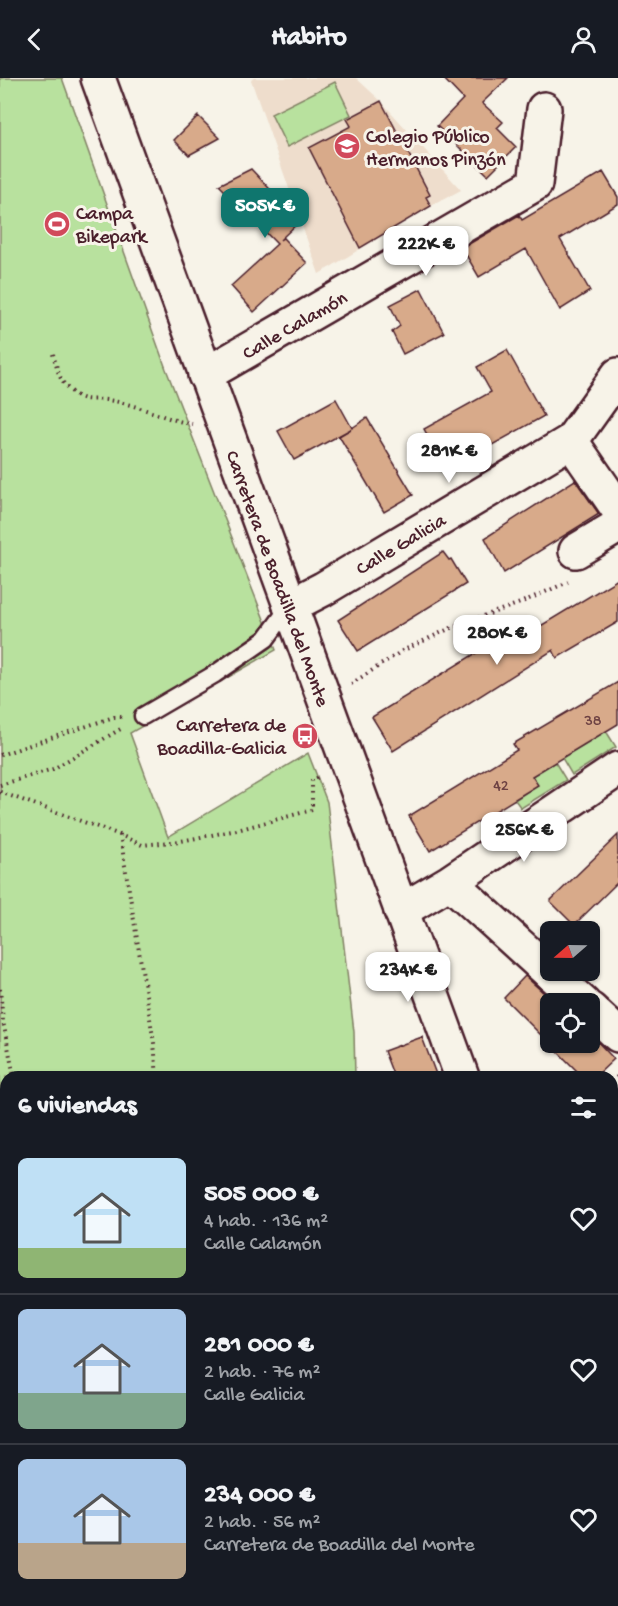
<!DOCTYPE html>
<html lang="es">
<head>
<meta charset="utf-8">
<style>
	:root { --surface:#171b24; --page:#20242c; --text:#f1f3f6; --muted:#9ea1a6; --line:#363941; --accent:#0f766e }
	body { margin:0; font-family:"Gochi Hand",sans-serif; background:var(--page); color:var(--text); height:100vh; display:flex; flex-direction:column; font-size:22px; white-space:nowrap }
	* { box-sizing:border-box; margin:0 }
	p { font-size:20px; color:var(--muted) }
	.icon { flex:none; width:33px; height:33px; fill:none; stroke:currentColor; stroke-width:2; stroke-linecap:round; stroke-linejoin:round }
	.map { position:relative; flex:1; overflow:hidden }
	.details { position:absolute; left:0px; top:993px; width:618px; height:536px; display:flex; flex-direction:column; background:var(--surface); border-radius:18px 18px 0 0; box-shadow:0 2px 4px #0004 }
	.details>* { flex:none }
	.needle { width:39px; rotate:250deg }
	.tools { position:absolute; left:540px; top:843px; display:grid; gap:12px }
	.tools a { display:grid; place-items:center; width:60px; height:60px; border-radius:9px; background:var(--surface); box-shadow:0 2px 4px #0004; font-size:30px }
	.price { position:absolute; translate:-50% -51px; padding:0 14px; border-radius:12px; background:#fff; color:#222; font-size:20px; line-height:39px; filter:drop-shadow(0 2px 3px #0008) }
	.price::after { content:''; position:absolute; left:50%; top:36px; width:18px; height:14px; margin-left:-9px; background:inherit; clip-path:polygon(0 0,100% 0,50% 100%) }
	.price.current { background:var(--accent); color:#fff }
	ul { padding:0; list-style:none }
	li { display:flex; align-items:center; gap:18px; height:150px; padding:0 18px }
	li+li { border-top:2px solid var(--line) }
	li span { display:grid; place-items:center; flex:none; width:168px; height:120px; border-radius:9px; color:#555 }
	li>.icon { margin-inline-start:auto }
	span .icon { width:72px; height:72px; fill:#fffc; stroke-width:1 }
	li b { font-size:26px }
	h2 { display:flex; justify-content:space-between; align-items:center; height:72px; padding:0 18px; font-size:26px }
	header { display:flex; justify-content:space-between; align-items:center; height:78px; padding:0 18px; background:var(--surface); font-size:27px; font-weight:700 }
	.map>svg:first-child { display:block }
	.built { fill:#edc }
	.green { fill:#b8e19e; stroke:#818064; stroke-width:1.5 }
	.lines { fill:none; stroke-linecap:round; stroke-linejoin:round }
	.stream { stroke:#6c8199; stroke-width:9 }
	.building { fill:#d8aa8a; stroke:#4a1f2b; stroke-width:1.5 }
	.lane-casing { stroke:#4a1f2b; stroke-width:21 }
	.street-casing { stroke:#4a1f2b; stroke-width:38 }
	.secondary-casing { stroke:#4a1f2b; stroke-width:38 }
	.path { stroke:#4a1f2b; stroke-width:4; stroke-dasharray:1.5 4.5; stroke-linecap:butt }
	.lane { stroke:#f7f3e8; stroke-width:16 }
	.street { stroke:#f7f3e8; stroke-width:33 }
	.secondary { stroke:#f7f3e8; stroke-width:33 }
	.labels { text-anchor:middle; stroke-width:6; stroke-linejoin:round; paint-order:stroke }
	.number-label { font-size:16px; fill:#6e4243 }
	.poi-label { font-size:20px; fill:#4a1f2b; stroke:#f7f3e8; text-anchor:start }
	.street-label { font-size:20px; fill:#4a1f2b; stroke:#f7f3e8 }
</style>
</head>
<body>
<header><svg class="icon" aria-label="back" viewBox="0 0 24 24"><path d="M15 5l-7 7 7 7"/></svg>Habito<svg class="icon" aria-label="person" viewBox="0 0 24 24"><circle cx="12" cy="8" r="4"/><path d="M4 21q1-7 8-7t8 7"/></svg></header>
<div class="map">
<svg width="618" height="1528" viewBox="0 0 618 1528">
	<rect width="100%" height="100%" fill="#f7f3e8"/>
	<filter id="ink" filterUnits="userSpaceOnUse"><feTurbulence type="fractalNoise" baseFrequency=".0167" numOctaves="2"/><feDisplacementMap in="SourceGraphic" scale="12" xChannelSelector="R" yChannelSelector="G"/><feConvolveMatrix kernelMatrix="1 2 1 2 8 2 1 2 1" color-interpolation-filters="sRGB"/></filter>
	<g filter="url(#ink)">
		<path class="built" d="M254 0H356L381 23 461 112 431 128 319 196 251 2Z"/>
		<path class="green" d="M0 0H62L166 291 276 572 130 655 168 759 308 675 327 724 354 954 355 999H6V1522L252 1523 247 1528H0Z
			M335 4 351 37 287 69 271 36Z
			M606 653 616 669 572 697 562 680Z
			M555 684 566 702 521 730 515 722 537 707 532 698Z"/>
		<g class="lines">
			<path class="stream" d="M0 1390 6 1395
				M74 1522 76 1528"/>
		</g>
		<path class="building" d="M443 0H508L482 25 503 44 497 50 516 69 488 97 437 48 463 21Z
			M381 23 430 117 426 119 431 128 360 170 309 70 351 48 347 41Z
			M198 38 220 60 189 77 174 62Z
			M251 91 300 143 280 162 283 160 307 185 254 234 231 208 277 166 219 107Z
			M603 94 618 119V126L560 161 590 213 560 232 526 171 479 199 462 170 519 137 522 142Z
			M421 211 444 255 403 276 392 254 400 248 390 227Z
			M507 272 544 338 447 392 424 351 491 314 477 289Z
			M336 321 352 350 367 340 413 417 384 434 339 358 351 351 294 382 278 353Z
			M575 402 599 436 504 495 485 460Z
			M443 474 449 482 451 481 466 506 358 573 338 542Z
			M618 501V544L557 580 553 572 393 673 372 639 533 540 539 549Z
			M618 604V646L532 698 538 707 430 773 409 738 517 672 513 666Z
			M618 757V804L574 847 550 823Z
			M525 898 556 926H550V964H590V956L614 981 595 999H583L504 920Z
			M422 959 437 999H394L384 973Z"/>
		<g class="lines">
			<defs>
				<path id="lane" d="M143 638 215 596 266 561 290 528"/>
				<path id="street" d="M205 297 535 106 544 31
					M571 363 618 431
					M576 473 618 448
					M290 528 323 511 571 363 618 297
					M450 804 584 926
					M401 833 450 804 618 691
					M590 931 618 957
					M612 1210 618 1204
					M309 1528 314 1522"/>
				<path id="secondary" d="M98 0 462 999
					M612 1411 618 1427"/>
			</defs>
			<use href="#lane" class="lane-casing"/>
			<use href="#street" class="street-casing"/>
			<use href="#secondary" class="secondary-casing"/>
			<path class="path" d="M53 276C57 289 59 304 71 313 84 325 90 320 106 322 136 325 163 341 192 346
				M351 606 402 573 453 549 520 525 568 504
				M0 677 114 639H122
				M0 707 53 691 124 649
				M0 714 120 757 142 767 181 763 237 752 312 732V702L319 699
				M120 757 154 965 157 999
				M0 911 3 943 14 999
				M612 1004 618 998
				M0 1360H6
				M6 1405 1 1446 6 1467
				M23 1522 25 1528
				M217 1522 219 1528"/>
			<use href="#lane" class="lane"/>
			<use href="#street" class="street"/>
			<use href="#secondary" class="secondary"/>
		</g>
	</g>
	<defs>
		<symbol id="school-disc" viewBox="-11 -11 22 22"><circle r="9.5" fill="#d1495b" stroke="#f7f3e8"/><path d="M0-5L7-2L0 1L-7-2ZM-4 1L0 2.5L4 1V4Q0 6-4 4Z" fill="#fff"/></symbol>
		<symbol id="stadium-disc" viewBox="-11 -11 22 22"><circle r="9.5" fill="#d1495b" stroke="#f7f3e8"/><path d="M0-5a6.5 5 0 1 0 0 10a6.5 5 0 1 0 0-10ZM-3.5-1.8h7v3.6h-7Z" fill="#fff"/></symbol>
		<symbol id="bus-disc" viewBox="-11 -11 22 22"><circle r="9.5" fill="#d1495b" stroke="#f7f3e8"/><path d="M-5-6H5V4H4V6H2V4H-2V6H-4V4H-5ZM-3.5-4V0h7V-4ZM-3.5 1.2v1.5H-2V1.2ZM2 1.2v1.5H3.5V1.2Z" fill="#fff"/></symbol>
	</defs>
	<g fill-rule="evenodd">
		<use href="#school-disc" x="332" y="53" width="30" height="30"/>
		<use href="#stadium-disc" x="42" y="131" width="30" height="30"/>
		<use href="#bus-disc" x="290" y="643" width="30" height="30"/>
	</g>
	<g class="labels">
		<g class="number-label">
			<text x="593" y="647">38</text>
			<text x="501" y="712">42</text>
		</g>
		<g class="poi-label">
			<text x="366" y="64">Colegio Público<tspan x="366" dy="23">Hermanos Pinzón</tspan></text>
			<text x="76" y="141">Campa<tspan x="76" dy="23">Bikepark</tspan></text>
			<text x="286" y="653" text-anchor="end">Carretera de<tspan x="286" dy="23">Boadilla-Galicia</tspan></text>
		</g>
		<g class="street-label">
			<text transform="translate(294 246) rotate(-30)" y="7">Calle Calamón</text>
			<text transform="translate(400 465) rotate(-31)" y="7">Calle Galicia</text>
			<text transform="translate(279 500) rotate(70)" y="7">Carretera de Boadilla del Monte</text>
		</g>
	</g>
</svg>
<div class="tools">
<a><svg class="needle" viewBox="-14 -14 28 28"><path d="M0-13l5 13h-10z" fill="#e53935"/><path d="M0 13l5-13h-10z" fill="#9ea1a6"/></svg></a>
<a><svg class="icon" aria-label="locate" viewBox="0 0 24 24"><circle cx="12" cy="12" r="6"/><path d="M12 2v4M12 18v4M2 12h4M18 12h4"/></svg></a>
</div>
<b class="price current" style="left:265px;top:161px">505K €</b>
<b class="price" style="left:426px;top:199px">222K €</b>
<b class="price" style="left:449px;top:406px">281K €</b>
<b class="price" style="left:497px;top:588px">280K €</b>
<b class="price" style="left:524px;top:785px">256K €</b>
<b class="price" style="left:408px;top:925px">234K €</b>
<section class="details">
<h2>6 viviendas<svg class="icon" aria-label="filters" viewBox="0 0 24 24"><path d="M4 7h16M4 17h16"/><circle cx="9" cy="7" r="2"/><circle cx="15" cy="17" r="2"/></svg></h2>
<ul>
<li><span style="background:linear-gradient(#bfe0f5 75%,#8fb573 0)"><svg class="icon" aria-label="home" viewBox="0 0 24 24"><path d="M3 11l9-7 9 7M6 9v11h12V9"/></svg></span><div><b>505 000 €</b><p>4 hab. · 136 m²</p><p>Calle Calamón</p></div><svg class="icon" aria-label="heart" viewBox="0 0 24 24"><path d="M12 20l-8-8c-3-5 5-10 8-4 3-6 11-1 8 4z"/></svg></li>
<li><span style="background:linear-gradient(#a9c7e8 70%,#7fa58c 0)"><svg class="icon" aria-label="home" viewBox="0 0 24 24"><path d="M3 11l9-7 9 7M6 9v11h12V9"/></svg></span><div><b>281 000 €</b><p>2 hab. · 76 m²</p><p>Calle Galicia</p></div><svg class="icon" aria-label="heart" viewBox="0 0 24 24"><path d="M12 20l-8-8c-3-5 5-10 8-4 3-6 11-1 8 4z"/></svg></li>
<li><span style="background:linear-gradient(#a9c7e8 70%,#b9a48a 0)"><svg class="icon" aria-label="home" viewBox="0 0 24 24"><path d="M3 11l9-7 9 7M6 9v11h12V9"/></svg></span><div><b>234 000 €</b><p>2 hab. · 56 m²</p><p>Carretera de Boadilla del Monte</p></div><svg class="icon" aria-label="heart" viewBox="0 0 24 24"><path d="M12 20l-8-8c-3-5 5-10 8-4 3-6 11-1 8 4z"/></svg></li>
</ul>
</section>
</div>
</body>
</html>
